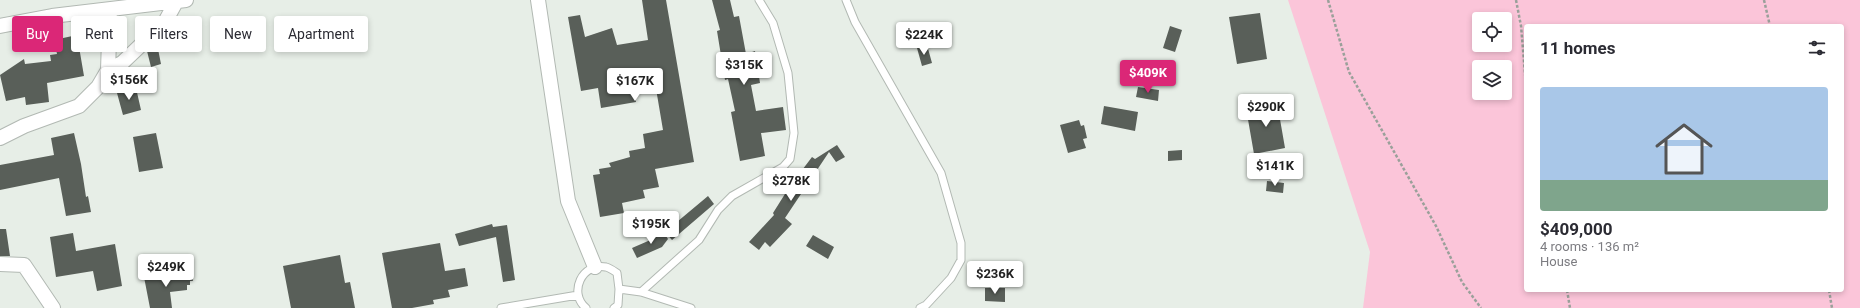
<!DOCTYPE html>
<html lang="en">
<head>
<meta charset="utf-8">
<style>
	:root { --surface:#fff; --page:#f2f2f3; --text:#2b2b33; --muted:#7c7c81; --line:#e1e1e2; --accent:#db2777 }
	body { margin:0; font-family:Roboto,sans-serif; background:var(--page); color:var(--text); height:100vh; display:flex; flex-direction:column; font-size:15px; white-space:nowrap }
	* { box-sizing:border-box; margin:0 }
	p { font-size:13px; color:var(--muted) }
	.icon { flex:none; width:22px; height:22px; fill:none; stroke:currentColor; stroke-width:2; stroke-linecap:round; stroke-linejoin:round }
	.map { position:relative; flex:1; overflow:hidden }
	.sheet { position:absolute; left:1524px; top:24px; width:320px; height:268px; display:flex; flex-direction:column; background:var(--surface); border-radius:4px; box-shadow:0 2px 6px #0003 }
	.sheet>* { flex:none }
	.guide { position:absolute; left:12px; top:16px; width:380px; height:36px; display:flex; gap:8px }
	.tools { position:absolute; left:1472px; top:12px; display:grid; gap:8px }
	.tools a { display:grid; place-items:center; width:40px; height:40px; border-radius:4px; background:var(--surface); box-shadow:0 2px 6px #0003; font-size:20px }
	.price { position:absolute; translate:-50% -34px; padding:0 9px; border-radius:4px; background:#fff; color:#222; font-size:13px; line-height:26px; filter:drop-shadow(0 1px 2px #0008) }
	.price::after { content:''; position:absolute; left:50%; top:24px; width:12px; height:9px; margin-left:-6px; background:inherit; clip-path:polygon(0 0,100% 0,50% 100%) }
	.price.current { background:var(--accent); color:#fff }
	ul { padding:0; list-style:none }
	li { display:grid; align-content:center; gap:8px; height:212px; padding:0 16px }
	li+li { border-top:1px solid var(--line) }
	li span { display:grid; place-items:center; height:124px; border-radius:4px; color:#555 }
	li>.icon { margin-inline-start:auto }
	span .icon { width:72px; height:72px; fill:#fffc; stroke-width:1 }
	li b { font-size:17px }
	h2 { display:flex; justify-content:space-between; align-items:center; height:48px; padding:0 16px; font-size:17px }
	.tag { padding:0 14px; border-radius:4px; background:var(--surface); box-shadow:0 2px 6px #0003; font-size:14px; line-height:36px }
	.tag.current { background:var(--accent); color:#fff }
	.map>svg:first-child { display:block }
	.green { fill:#fbc5d9; fill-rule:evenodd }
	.building { fill:#595f59 }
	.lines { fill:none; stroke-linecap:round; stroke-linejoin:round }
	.service-casing { stroke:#b2b9b3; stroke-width:9 }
	.minor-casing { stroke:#b2b9b3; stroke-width:16 }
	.path { stroke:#9aa09a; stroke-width:2.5; stroke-dasharray:3 2; stroke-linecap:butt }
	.service { stroke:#fff; stroke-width:7 }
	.minor { stroke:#fff; stroke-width:14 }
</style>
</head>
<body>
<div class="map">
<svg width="1860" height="308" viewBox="0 0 1860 308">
	<rect width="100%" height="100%" fill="#e7eee7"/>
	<path class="green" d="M1288 0H1860V308H1363L1370 252ZM1479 19H1505V45H1479ZM1526 26H1842V290H1526ZM1479 67H1505V93H1479Z"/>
	<path class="building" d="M642 0H666L694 162 655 169 659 187 643 190 645 198 622 203 624 213 600 217 593 175 600 174 599 169 611 167 609 163 630 157 629 151 645 148 643 134 663 130 653 71 631 75 636 102 601 108 598 88 581 91 568 17 580 15 585 37 612 28 617 45 648 40Z
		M712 0H730L734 17 739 16 746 54 755 51 760 83 751 85 756 111 783 107 786 130 761 133 765 156 740 161 731 112 735 111 728 79 725 80 717 31 720 30Z
		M1260 13 1267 59 1237 64 1229 17Z
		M1170 26 1182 30 1175 52 1163 48Z
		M77 35 84 76 47 83 49 102 26 105 25 97 6 101 0 75 24 59 25 64 51 61 50 55 57 54 54 40Z
		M157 44 161 64 151 67 147 51Z
		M927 45 932 63 922 66 917 48Z
		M1138 87 1159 90 1158 101 1136 97Z
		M136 88 141 110 123 115 117 93Z
		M1277 102 1285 148 1254 154 1246 108Z
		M1104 106 1138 112 1135 131 1101 124Z
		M1079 120 1081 126 1084 125 1087 138 1083 139 1086 148 1068 153 1060 125Z
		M74 133 81 164 86 197 88 196 91 212 66 216 59 178 0 190V165L54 155 51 138Z
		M156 133 163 168 139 172 133 137Z
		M837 145 845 157 836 162 829 152 785 218 792 224 770 247 765 242 759 250 749 242 774 215 773 213 790 186 812 157 815 159Z
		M1182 150V160L1168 161V151Z
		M1267 181 1284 183 1283 193 1266 191Z
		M708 196 714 204 672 240 665 232Z
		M492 224 493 227 507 225 515 280 503 282 496 237 459 246 455 234Z
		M0 229H6L10 256H0Z
		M662 230 668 239 662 247 637 258 632 248 655 238Z
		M73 233 76 251 115 244 122 286 97 291 93 271 56 277 50 237Z
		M813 235 834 247 828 259 806 246Z
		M440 243 445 271 465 268 468 286 448 290 450 297 433 300 434 304 412 308H392L382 253Z
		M340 255 345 283 350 282 355 308H291L283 266Z
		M190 270 193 281H190V285H187V290L170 292 172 308H150L144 277 160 274V276Z
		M985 288H1005V302L985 301Z"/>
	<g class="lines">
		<defs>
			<path id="service" d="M846 0 855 22 941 173 961 243V260L951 278 926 305 920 308
				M619 289 641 292 691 308
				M641 292 699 240 718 210 732 196 783 167 790 159 794 133 788 73 773 23 759 0
				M501 308 578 295
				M586 308C568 293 582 262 606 267 610 268 614 271 617 273L619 289 618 305 614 308"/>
			<path id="minor" d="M538 0 568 201 595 267
				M0 26 52 16 186 0
				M108 70 122 63 165 22 176 2
				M0 138 24 126 79 106 98 87 108 70 110 10
				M0 264 24 265 53 308"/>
		</defs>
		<use href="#service" class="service-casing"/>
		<use href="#minor" class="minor-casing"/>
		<path class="path" d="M1328 0 1349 72 1436 226 1462 282 1481 308
			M1516 0 1521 26 1526 85
			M1764 0 1770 26
			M1567 290 1570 308
			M1829 290 1832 308"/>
		<use href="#service" class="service"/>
		<use href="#minor" class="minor"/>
	</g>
</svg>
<div class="tools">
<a><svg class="icon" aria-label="locate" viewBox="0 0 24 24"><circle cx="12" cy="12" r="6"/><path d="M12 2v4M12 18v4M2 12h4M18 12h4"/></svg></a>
<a><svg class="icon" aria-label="layers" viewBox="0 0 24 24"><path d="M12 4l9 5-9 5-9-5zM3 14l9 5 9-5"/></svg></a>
</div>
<b class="price" style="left:924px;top:56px">$224K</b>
<b class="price" style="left:744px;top:86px">$315K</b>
<b class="price current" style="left:1148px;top:94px">$409K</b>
<b class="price" style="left:129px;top:101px">$156K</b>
<b class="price" style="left:635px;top:102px">$167K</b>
<b class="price" style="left:1266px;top:128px">$290K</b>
<b class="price" style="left:1275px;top:187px">$141K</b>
<b class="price" style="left:791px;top:202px">$278K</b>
<b class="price" style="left:651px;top:245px">$195K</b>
<b class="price" style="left:166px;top:288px">$249K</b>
<b class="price" style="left:995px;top:295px">$236K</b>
<div class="guide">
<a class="tag current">Buy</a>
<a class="tag">Rent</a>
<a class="tag">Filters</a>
<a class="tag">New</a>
<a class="tag">Apartment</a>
</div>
<section class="sheet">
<h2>11 homes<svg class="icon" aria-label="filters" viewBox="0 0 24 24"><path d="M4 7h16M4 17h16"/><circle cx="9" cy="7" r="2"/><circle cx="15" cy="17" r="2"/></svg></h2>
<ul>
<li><span style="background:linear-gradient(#a9c7e8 75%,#7fa58c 0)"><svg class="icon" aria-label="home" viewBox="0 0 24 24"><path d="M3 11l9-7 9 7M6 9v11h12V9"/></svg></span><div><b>$409,000</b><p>4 rooms · 136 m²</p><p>House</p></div></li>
</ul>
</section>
</div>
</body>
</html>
